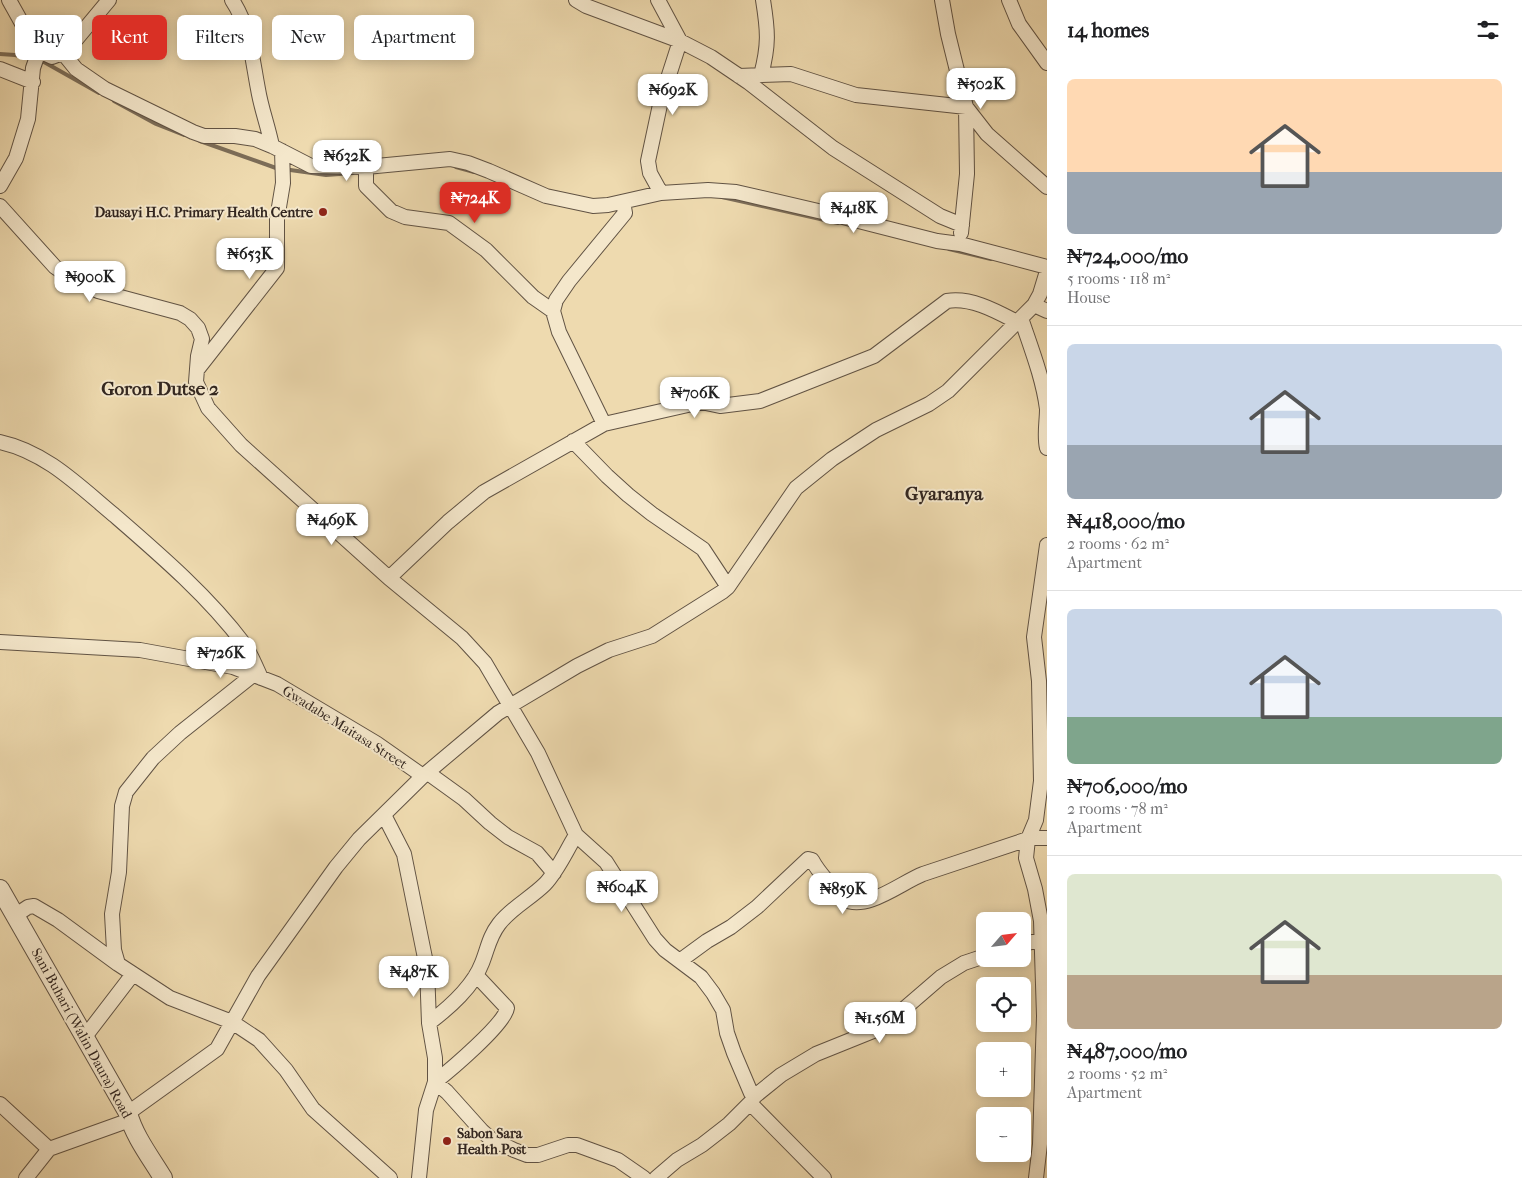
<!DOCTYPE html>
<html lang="en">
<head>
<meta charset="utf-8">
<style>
	:root { --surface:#fff; --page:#f2f2f2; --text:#202124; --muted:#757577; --line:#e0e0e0; --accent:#d93025 }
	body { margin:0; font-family:"IM FELL French Canon",serif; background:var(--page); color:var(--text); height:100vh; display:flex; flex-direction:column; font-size:19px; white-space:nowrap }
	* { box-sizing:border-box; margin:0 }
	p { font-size:16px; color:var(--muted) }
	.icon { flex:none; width:28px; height:28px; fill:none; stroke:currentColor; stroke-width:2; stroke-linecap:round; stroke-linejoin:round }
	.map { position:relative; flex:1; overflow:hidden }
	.drawer { display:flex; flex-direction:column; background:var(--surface); width:475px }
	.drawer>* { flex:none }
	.guide { position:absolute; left:15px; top:15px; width:475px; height:45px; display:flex; gap:10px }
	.needle { width:32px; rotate:62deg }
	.fabs { position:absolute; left:976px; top:912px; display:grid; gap:10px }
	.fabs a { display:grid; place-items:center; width:55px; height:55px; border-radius:8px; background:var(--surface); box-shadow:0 2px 12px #0003; font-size:25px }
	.price { position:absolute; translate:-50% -42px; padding:0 11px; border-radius:10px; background:#fff; color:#222; font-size:16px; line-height:32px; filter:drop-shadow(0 1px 2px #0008) }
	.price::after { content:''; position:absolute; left:50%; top:30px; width:15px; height:11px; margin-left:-8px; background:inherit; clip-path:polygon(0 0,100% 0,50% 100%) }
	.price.current { background:var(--accent); color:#fff }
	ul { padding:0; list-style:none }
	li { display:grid; align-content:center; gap:10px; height:265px; padding:0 20px }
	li+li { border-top:1px solid var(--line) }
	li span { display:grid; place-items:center; height:155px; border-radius:8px; color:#555 }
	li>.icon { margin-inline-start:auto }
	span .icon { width:90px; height:90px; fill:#fffc; stroke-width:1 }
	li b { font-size:21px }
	h2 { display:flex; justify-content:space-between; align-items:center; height:60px; padding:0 20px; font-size:21px }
	.tag { padding:0 18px; border-radius:8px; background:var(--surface); box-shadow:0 2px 12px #0003; font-size:18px; line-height:45px }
	.tag.current { background:var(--accent); color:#fff }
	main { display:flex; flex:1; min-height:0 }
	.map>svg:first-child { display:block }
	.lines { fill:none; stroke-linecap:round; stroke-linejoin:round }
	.stream { stroke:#7c6d58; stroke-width:4 }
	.minor-casing { stroke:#615344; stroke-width:16 }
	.tertiary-casing { stroke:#615344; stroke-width:20 }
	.minor { stroke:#f4e7cb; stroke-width:14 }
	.tertiary { stroke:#f4e7cb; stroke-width:18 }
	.poi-dot { fill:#8f2418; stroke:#f4e7cb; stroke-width:2 }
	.labels { text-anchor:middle; stroke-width:4; stroke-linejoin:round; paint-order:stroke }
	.poi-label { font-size:14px; font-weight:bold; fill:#322620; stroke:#f4e7cb; text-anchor:end }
	.street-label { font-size:14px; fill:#322620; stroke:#f4e7cb }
	.district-label { font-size:19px; font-weight:bold; fill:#322620; stroke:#f4e7cb }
</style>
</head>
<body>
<main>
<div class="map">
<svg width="1047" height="1178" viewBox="0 0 1047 1178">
	<rect width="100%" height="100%" fill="#eedaaf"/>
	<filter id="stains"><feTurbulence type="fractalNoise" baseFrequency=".004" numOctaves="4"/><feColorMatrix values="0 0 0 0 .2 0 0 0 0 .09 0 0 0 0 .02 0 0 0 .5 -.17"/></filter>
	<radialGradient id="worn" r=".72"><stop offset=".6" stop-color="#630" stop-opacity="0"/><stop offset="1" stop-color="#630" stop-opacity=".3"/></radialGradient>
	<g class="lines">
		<path class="stream" d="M0 54 15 55 32 59
			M39 61 44 62 99 93
			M114 101 156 124 184 135
			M200 141 276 168 326 175 353 173
			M456 167 474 172
			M722 197 838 223
			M949 249 991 259"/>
		<defs>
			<path id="minor" d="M9 0 33 43 39 51 52 57 63 53 69 48 109 0
				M232 0C250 27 252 58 258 89 261 108 268 126 272 146
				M576 0 586 6 680 41 711 57 748 82 833 148 940 216 962 225
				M658 0 680 41 661 100 648 161 650 173 661 193
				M942 0 948 34 966 107 967 174 961 233
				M1009 0 1019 24 1047 63
				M63 53 76 69 105 89 193 132 204 136H235L255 139 272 146 311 166 366 167 450 159 468 163 489 171 546 196 593 206 608 205 661 193 708 190 736 192 831 214 937 241 960 244 1047 267
				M0 69 33 82
				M761 75C769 45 768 31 763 0
				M739 76 791 74 856 95 966 107 987 134 1047 187
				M366 167V186L391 211 405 217 449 223 486 250 533 297 553 311
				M0 186 16 158 28 119 33 68 39 51
				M0 206 55 267 74 280 98 291 180 313 190 319 198 328 202 339 198 356 196 382 208 408 241 445 389 578 462 638 485 663 538 753 576 835 606 862 655 939 665 950 701 977 713 993 723 1010 727 1033 734 1053 751 1093 755 1096
				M1034 305 1047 311
				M1021 318C1031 348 1043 378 1047 409 1047 422 1044 435 1047 448
				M197 370 277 268V219L283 183 282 151
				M604 424 559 332 553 311 556 300 569 281 625 213 623 202
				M573 441 607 476 628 495 652 514 703 549 728 587
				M0 442C46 452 79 486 114 515 159 554 208 596 244 644 251 654 256 667 261 678
				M389 578 448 522 484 492 604 424 701 402 720 406 760 401 874 356 947 301C971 297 996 311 1017 322
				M0 642 140 650 233 667 277 684 376 743 423 776
				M428 773 464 799 490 823 508 837 537 853 554 873
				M384 815 404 854 427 968 429 1023 435 1058V1082L426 1110 419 1178
				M1028 838H1047
				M16 915 28 907 34 906 58 920 118 964 170 998 232 1022 259 1040 286 1070 313 1109 390 1178
				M1022 944 1047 939
				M681 960 707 941 731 927 757 907 808 859 812 860C816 868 822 875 828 882 833 888 838 895 844 899 866 912 902 882 923 874L1028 839
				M118 964 114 950 112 914 119 872 122 806 126 792 153 758 180 733 253 675
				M476 975 507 1008C505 1024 449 1071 435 1082L447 1092 482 1131 491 1139 514 1150 527 1155H538L568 1145H577L618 1160 644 1178
				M429 1023C450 1007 473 987 482 963 488 948 489 937 499 924 511 908 531 898 545 884 558 870 566 851 576 835
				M84 1038 133 974
				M750 1103 824 1178
				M0 1104 49 1149
				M128 1113 217 1049 258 976 336 867 359 839 423 776 498 713 577 666 609 650 652 636 722 592 728 587 796 488 832 459 876 430 929 404 948 391 1034 305 1040 294 1047 271
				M26 1178 49 1149 130 1120
				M656 1178 677 1160 702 1145 729 1124 750 1103 755 1096 781 1075 816 1054 883 1027 941 977 964 963 985 956
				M1036 1178 1040 1144 1044 1016 1041 921 1035 889 1026 858 1028 839 1036 820 1041 781 1039 681 1034 637 1047 545"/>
			<path id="tertiary" d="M0 889 128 1113C134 1136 151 1158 163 1178"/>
		</defs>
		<use href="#minor" class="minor-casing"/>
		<use href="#tertiary" class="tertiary-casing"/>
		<use href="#minor" class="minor"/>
		<use href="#tertiary" class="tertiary"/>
	</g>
	<g class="poi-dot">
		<circle cx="323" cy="212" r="5"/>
		<circle cx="447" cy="1141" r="5"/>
	</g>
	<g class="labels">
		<g class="poi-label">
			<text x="313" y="217">Dausayi H.C. Primary Health Centre</text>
			<text x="457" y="1138" text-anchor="start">Sabon Sara<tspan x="457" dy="16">Health Post</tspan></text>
		</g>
		<g class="street-label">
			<text transform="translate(345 727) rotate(32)" y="5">Gwadabe Maitasa Street</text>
			<text transform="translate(82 1033) rotate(61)" y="5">Sani Buhari (Walin Daura) Road</text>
		</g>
		<g class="district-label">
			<text x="160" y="395">Goron Dutse 2</text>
			<text x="944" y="500">Gyaranya</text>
		</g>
	</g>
	<rect width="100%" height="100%" filter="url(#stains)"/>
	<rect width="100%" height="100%" fill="url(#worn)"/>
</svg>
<div class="fabs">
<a><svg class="needle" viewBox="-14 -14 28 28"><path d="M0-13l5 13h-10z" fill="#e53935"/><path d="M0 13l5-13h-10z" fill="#757577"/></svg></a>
<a><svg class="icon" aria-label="locate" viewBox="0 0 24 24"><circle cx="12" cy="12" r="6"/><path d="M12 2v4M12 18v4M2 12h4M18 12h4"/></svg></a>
<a>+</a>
<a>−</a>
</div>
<b class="price" style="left:981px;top:110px">₦502K</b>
<b class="price" style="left:673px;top:116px">₦692K</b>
<b class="price" style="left:347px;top:182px">₦632K</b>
<b class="price current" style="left:475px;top:224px">₦724K</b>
<b class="price" style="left:854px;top:234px">₦418K</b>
<b class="price" style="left:250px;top:280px">₦653K</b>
<b class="price" style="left:90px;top:303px">₦900K</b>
<b class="price" style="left:695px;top:419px">₦706K</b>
<b class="price" style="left:332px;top:546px">₦469K</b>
<b class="price" style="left:221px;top:679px">₦726K</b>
<b class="price" style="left:622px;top:913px">₦604K</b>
<b class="price" style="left:843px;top:915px">₦859K</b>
<b class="price" style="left:414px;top:998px">₦487K</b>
<b class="price" style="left:880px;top:1044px">₦1.56M</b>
<div class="guide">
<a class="tag">Buy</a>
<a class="tag current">Rent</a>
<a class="tag">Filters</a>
<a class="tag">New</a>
<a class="tag">Apartment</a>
</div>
</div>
<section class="drawer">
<h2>14 homes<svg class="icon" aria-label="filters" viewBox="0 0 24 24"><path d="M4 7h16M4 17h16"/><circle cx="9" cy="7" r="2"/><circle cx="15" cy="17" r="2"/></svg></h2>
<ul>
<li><span style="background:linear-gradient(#ffd9b3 60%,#9aa5b1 0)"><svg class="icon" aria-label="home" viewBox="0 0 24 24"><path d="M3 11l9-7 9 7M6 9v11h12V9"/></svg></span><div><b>₦724,000/mo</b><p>5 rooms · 118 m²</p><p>House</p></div></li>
<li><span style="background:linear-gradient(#c9d6e8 65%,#9aa5b1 0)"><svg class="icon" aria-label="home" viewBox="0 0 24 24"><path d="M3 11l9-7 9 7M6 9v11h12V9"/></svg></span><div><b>₦418,000/mo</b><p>2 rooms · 62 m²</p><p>Apartment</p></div></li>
<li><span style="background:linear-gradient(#c9d6e8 70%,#7fa58c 0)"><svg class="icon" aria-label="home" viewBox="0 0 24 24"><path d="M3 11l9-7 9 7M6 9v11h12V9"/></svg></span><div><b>₦706,000/mo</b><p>2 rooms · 78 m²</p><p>Apartment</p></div></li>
<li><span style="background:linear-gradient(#dfe7d0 65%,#b9a48a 0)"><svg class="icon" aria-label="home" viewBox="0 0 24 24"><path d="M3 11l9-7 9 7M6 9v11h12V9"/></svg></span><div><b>₦487,000/mo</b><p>2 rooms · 52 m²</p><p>Apartment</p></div></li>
</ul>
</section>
</main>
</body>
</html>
